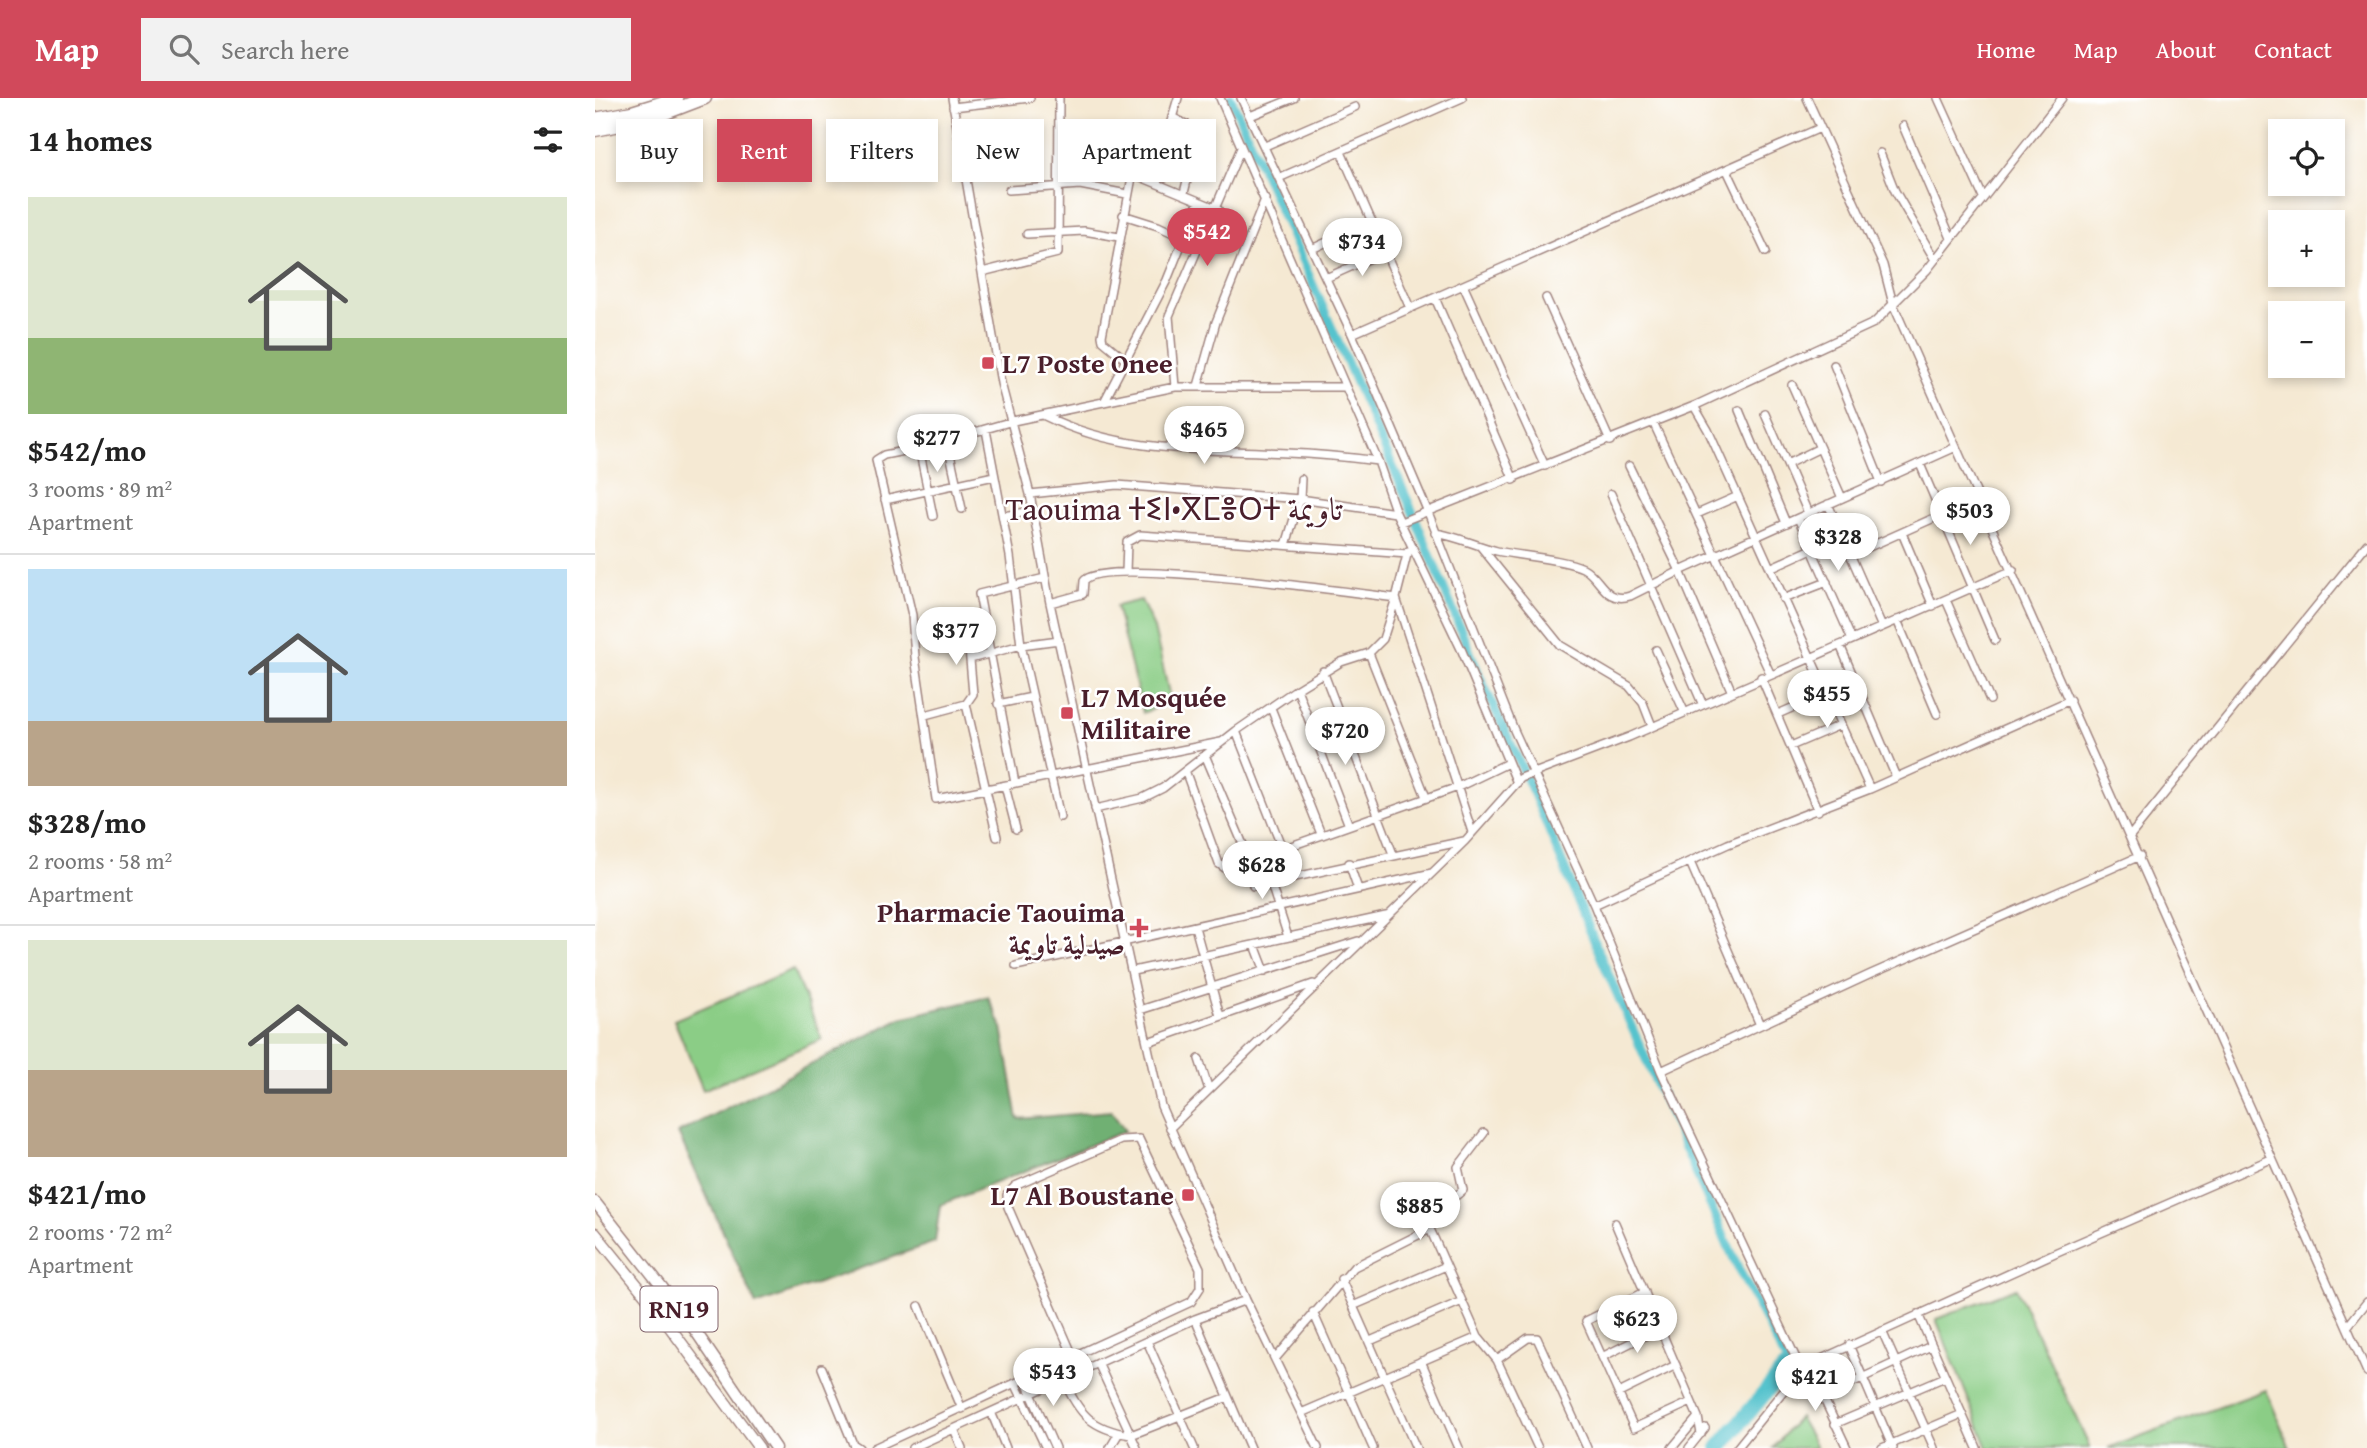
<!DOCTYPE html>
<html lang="en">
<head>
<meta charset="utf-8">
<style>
	:root { --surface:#fff; --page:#f2f2f2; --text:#222; --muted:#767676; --line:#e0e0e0; --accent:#d1495b }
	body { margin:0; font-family:"Gentium Book Plus",Amiri,"Noto Sans Tifinagh",serif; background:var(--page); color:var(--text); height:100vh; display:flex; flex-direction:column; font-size:26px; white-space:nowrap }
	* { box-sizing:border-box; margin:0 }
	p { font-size:23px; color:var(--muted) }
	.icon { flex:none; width:38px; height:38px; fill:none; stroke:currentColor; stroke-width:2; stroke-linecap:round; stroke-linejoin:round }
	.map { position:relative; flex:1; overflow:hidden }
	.drawer { display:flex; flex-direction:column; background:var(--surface); width:595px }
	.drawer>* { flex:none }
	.banner { position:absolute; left:21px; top:21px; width:665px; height:63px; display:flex; gap:14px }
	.buttons { position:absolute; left:1673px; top:21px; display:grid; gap:14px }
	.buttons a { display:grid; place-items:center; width:77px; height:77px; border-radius:0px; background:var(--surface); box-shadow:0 4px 10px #0003; font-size:35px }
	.price { position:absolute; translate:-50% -60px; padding:0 16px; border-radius:24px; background:#fff; color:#222; font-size:23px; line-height:46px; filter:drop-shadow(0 2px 4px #0008) }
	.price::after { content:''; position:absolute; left:50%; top:42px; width:21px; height:16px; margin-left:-10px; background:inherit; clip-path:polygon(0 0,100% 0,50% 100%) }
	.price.current { background:var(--accent); color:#fff }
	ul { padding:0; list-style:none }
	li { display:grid; align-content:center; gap:14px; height:371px; padding:0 28px }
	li+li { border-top:2px solid var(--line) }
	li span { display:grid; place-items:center; height:217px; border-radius:0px; color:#555 }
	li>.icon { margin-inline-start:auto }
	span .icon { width:126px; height:126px; fill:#fffc; stroke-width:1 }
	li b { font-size:30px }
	h2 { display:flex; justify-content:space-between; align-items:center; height:84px; padding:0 28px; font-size:30px }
	.chip { padding:0 24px; border-radius:0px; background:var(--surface); box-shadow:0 4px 10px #0003; font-size:24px; line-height:63px }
	.chip.current { background:var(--accent); color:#fff }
	header { display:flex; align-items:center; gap:42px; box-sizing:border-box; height:98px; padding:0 35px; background:var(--accent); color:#fff }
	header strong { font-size:33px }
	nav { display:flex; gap:38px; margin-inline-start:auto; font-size:24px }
	.search { width:490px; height:63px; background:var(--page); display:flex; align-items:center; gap:18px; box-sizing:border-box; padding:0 24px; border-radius:0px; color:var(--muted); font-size:26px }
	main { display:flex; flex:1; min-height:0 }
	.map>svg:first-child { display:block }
	.green { fill:#8bcd86; stroke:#6a7658; stroke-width:2 }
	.forest { fill:#70b073; stroke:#5d684f; stroke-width:2 }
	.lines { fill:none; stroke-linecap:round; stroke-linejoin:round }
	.canal { stroke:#56c3cd; stroke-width:9 }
	.river { stroke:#56c3cd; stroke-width:16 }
	.minor-casing { stroke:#a0847f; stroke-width:10 }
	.primary-casing { stroke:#a0847f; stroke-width:13 }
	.trunk-casing { stroke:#a0847f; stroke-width:15 }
	.minor { stroke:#fff; stroke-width:7 }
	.primary { stroke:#fff; stroke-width:10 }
	.trunk { stroke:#fff; stroke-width:12 }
	.poi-dot { fill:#d1495b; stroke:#fff; stroke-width:2.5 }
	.labels { text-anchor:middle; stroke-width:5; stroke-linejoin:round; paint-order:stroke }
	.shield { fill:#fff; stroke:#80626b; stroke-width:2 }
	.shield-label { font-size:26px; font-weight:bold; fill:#4a1f2b }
	.poi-label { font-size:28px; font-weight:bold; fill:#4a1f2b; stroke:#fff; text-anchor:start }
	.quarter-label { font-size:32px; fill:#4a1f2b; stroke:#fff }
</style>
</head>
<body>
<header>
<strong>Map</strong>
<div class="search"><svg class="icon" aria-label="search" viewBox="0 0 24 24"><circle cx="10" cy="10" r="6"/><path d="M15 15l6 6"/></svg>Search here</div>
<nav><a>Home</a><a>Map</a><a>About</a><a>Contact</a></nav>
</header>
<main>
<section class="drawer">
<h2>14 homes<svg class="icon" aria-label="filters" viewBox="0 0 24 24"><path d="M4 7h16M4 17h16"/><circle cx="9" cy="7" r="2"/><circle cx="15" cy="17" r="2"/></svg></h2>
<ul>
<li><span style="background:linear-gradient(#dfe7d0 65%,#8fb573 0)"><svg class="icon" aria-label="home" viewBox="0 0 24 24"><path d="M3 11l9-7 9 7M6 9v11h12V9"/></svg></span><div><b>$542/mo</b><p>3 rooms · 89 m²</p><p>Apartment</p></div></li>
<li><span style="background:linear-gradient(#bfe0f5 70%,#b9a48a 0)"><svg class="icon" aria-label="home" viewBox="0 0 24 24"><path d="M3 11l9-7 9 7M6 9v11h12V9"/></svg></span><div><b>$328/mo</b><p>2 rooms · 58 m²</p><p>Apartment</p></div></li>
<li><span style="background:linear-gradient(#dfe7d0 60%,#b9a48a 0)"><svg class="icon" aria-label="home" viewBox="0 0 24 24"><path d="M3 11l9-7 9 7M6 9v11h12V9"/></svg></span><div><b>$421/mo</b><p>2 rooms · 72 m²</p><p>Apartment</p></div></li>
</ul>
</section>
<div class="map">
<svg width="1772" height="1350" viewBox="0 0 1772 1350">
	<rect width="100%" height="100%" fill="#fff"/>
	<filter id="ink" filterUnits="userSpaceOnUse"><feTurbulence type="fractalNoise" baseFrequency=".0143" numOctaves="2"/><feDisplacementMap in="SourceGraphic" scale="14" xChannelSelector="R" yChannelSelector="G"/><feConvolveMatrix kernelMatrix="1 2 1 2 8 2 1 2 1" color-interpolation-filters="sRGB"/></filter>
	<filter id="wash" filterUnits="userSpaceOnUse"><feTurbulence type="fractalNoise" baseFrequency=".00686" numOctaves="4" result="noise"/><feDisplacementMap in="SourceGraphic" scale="28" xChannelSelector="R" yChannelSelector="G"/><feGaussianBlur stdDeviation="1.57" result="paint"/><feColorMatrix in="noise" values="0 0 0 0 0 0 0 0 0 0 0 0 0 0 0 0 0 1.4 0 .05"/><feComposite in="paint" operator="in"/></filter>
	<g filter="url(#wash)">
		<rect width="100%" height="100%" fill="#f5e9d3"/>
		<path class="green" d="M546 502 559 530 576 604 548 615 521 508Z
			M198 872 227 941 108 992 79 922Z
			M1421 1190 1495 1350H1393L1341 1221Z
			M1671 1292 1695 1350H1513Z
			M1204 1319 1222 1350H1178Z"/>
		<path class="forest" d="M393 899 407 929 423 1021 516 1013 530 1033 345 1107 340 1144 161 1207 83 1035 306 920Z"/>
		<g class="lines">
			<path class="canal" d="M636 0 816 410 886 581 939 696 1008 864 1143 1170 1195 1270 1189 1272"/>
			<path class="river" d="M1124 1350 1189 1272"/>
		</g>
	</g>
	<g filter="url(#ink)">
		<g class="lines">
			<defs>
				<path id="minor" d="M357 0 406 285 435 396 455 505 566 1008 651 1202 723 1350
					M625 0 783 363 801 415 867 553 922 685
					M646 0 757 236 833 414 919 632 999 807 1066 973 1206 1271
					M1212 0 1288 167 1298 206 1361 349 1772 1274
					M1343 0 1388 99
					M358 9 435 0
					M655 18 699 0
					M577 19 604 33 589 95
					M1308 28 1356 140
					M464 40 512 42 507 58 512 65 623 111
					M670 48 760 9
					M746 54 815 210
					M1285 55 1300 93 1340 162
					M1132 72 1171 154
					M686 79 867 0
					M558 83 583 0
					M414 92 485 87 532 96
					M528 117 563 128 606 148
					M432 136 489 133 524 139
					M719 150 777 123
					M387 174 463 155 464 0
					M731 180 791 153
					M869 189 950 368
					M840 200 919 382
					M951 200 1015 343
					M757 236 1225 30
					M531 262 508 243 507 238 538 74
					M1239 267 1286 384
					M1197 287 1247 400
					M603 288 621 224 670 101
					M580 289 574 218 646 50
					M510 302 572 182 604 103
					M1099 308 1113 332 1275 691
					M1144 312 1191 425
					M1170 316 1213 415
					M450 318C526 356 609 351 692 355 722 356 752 359 783 363
					M1058 324 1175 575
					M391 332 415 458 426 547 465 719
					M352 342 367 411
					M324 350 338 418
					M1192 366 1225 350
					M1325 366 1400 542
					M435 396 522 387 705 401 801 415
					M1016 396 1107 605
					M290 402 399 378
					M1233 406 1287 529
					M1102 416 1143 398
					M408 418 437 413
					M1203 420 1257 542
					M806 424 1099 308 1279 225 1332 172 1467 0
					M840 435C862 438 881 448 902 453 925 458 969 461 988 470 1006 479 1009 506 1035 498L1085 473 1034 368
					M1307 435 1338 508
					M691 447 705 401 706 381
					M886 449 965 547 1034 588 1048 605 1057 628
					M813 453 801 500 877 734
					M1256 457 1384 400
					M1175 470 1217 451
					M531 474 532 444 545 437 813 456
					M1188 501 1232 484
					M1351 502 1395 602
					M455 505 488 496 489 483C506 458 760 495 801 500L788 541 774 555 746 564 702 591 641 633 568 690 548 700 500 711
					M1302 522 1342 616
					M318 538 367 532 373 539 378 596 371 606 330 617
					M1245 547 1301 679
					M1061 552 1089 613
					M774 555 831 699
					M375 561 426 547 464 542
					M728 573 798 756
					M1166 579 1223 713
					M702 591 753 725
					M1136 592 1085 473 1361 349
					M371 606 402 739
					M403 606 437 599
					M676 610 726 736
					M1183 616 1231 595
					M641 633 687 750
					M626 644 341 701 320 559 317 517 281 362 289 357 324 350 418 323 580 289H749
					M1196 648 1245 627
					M610 657 655 763
					M591 675 624 766 631 771 863 689 913 665
					M420 685 384 496 450 480
					M410 688 421 731
					M1535 738 1772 446
					M667 758 693 839
					M1095 764 1165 927
					M754 765 763 791
					M658 788 869 743
					M999 807 1133 746 1275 691 1475 602
					M600 829 625 918
					M660 847 670 873
					M421 868 837 775
					M538 873 791 818
					M545 912 763 843
					M553 944 718 886
					M604 961 614 992
					M1066 973 1276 876 1545 758
					M575 1030 870 743 926 680 1034 639 1418 472
					M889 1035 863 1069 868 1092 837 1118 835 1131 883 1239 902 1262 943 1350
					M1020 1125 1103 1319 1106 1336
					M746 1181 821 1350
					M1050 1194 991 1223 1039 1330 1096 1304
					M760 1207 851 1168
					M324 1208 367 1311
					M718 1214 778 1350
					M1323 1216 1382 1350
					M600 1221 655 1350
					M1752 1229 1772 1204
					M1287 1233 1339 1350
					M552 1243 599 1350
					M775 1243 867 1203
					M1254 1247 1298 1350
					M1007 1259 1065 1230
					M680 1261 759 1169 835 1131
					M902 1262 933 1240H942L992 1350
					M826 1263 864 1350
					M503 1265 542 1350
					M1213 1267 1252 1350
					M227 1270 258 1346 264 1350
					M468 1281C484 1316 496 1331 536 1337L633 1299
					M430 1282 460 1350
					M421 1287 451 1350
					M1024 1295 1081 1267
					M1228 1298 1336 1248
					M396 1314 411 1350
					M706 1315 883 1239
					M1240 1326 1350 1279
					M359 1331 367 1350
					M279 1350 596 1204 605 1190V1170L544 1041 526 1042 420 1088 412 1097 413 1109 478 1258
					M317 1350 600 1221 651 1202
					M515 1350 524 1335
					M1077 1350 1103 1319
					M1094 1350 1110 1330
					M1142 1350 1206 1271 1213 1267 1462 1154 1676 1061
					M1287 1350 1367 1316"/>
				<path id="primary" d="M0 1104 93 1222 180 1350
					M0 1135 60 1209 164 1350"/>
				<path id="trunk" d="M0 21 37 14 82 0
					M0 32 55 21 110 0"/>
			</defs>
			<use href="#minor" class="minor-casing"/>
			<use href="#primary" class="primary-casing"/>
			<use href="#trunk" class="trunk-casing"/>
			<use href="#minor" class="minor"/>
			<use href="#primary" class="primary"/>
			<use href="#trunk" class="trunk"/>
		</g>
	</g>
	<g class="poi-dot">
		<rect x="386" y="258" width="14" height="14" rx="3.5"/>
		<rect x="465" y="608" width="14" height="14" rx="3.5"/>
		<path d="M540.5 819.5h7v7h7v7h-7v7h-7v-7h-7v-7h7z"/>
		<rect x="586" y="1090" width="14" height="14" rx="3.5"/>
	</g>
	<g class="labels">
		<rect class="shield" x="45.5" y="1188.5" width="77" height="45" rx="5"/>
		<g class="shield-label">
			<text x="84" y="1220">RN19</text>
		</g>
		<g class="poi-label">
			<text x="407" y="275">L7 Poste Onee</text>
			<text x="486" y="609">L7 Mosquée<tspan x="486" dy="32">Militaire</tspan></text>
			<text x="530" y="824" text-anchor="end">Pharmacie Taouima<tspan x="530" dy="32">صيدلية تاويمة</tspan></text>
			<text x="579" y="1107" text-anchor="end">L7 Al Boustane</text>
		</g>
		<g class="quarter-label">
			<text x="579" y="422">Taouima ⵜⵉⵏ•ⴳⵎⴻⵔⵜ تاويمة</text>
		</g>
	</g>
</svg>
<div class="buttons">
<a><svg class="icon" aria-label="locate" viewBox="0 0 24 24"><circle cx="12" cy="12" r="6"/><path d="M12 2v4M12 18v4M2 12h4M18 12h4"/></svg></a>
<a>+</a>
<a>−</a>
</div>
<b class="price current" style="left:612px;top:170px">$542</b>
<b class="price" style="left:767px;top:180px">$734</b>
<b class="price" style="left:609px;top:368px">$465</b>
<b class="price" style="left:342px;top:376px">$277</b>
<b class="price" style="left:1375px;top:449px">$503</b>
<b class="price" style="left:1243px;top:475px">$328</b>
<b class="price" style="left:361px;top:569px">$377</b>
<b class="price" style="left:1232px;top:632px">$455</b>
<b class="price" style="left:750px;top:669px">$720</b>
<b class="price" style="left:667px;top:803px">$628</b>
<b class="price" style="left:825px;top:1144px">$885</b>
<b class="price" style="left:1042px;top:1257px">$623</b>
<b class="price" style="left:458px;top:1310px">$543</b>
<b class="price" style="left:1220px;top:1315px">$421</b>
<div class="banner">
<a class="chip">Buy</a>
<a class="chip current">Rent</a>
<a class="chip">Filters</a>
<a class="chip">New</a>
<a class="chip">Apartment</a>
</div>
</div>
</main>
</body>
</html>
